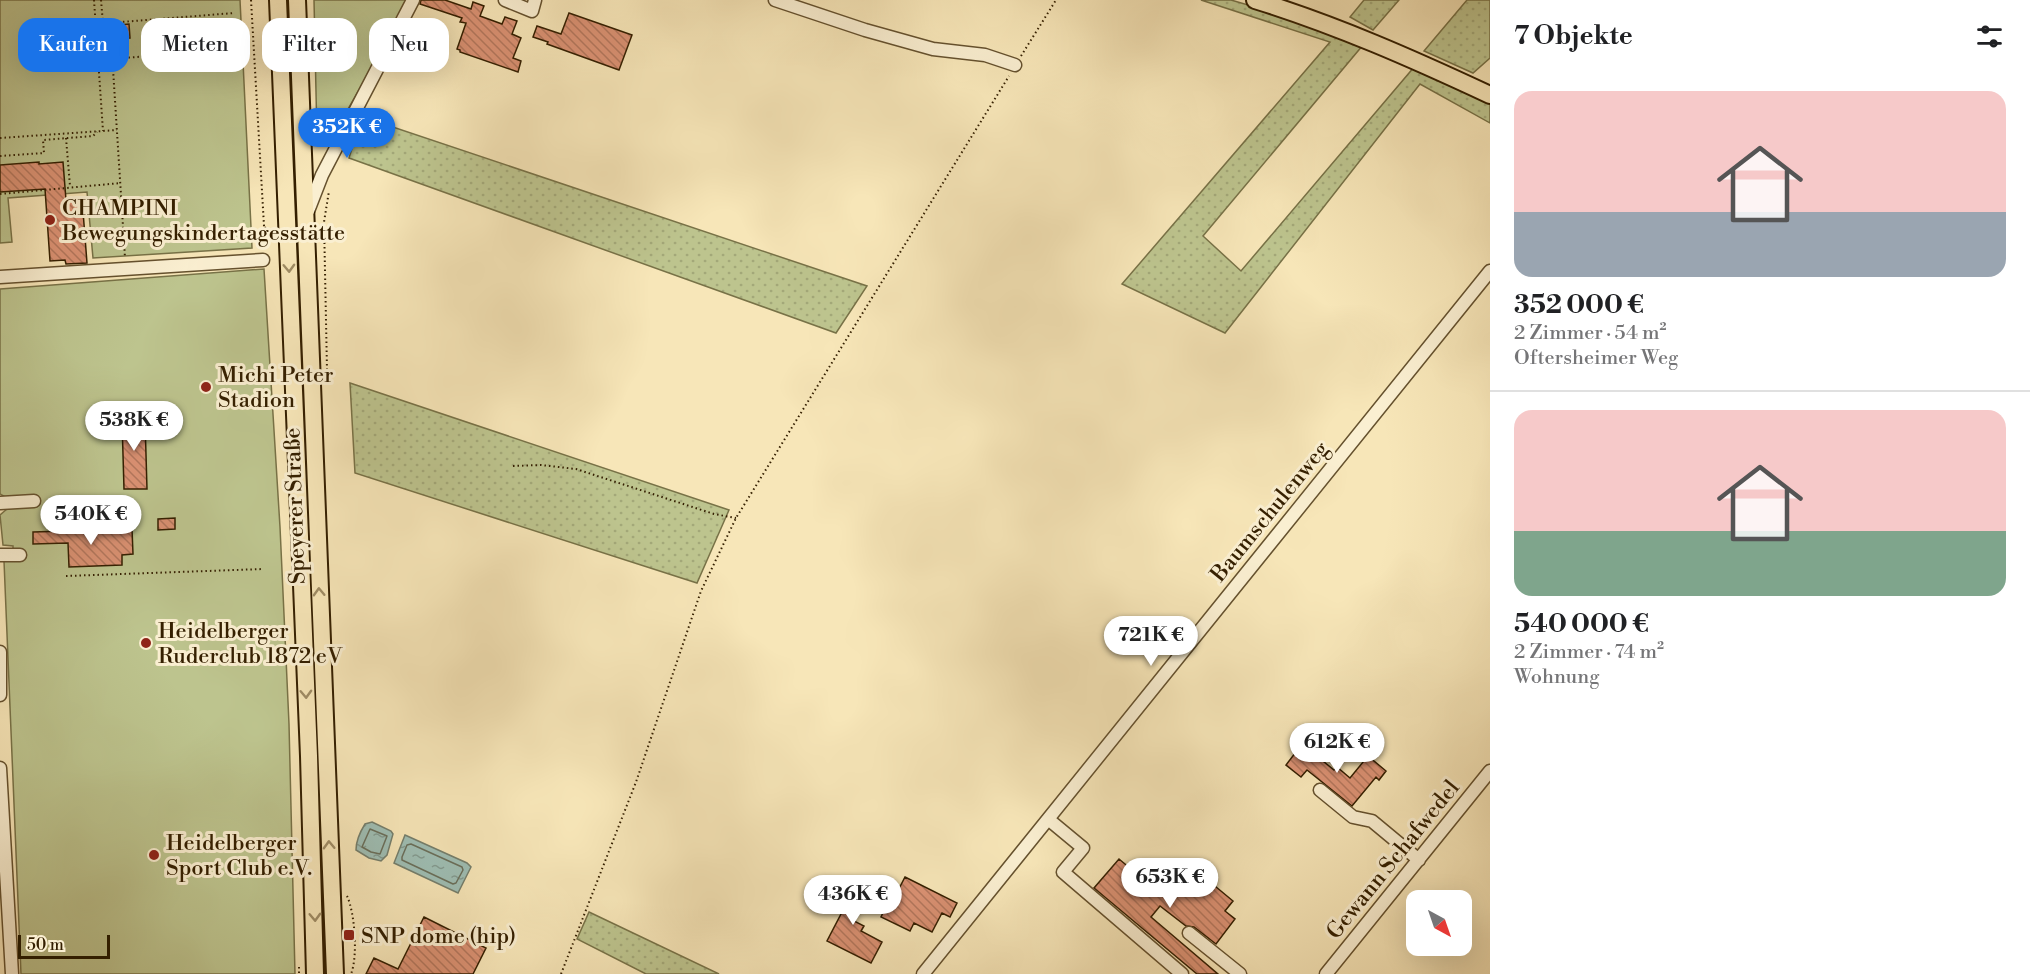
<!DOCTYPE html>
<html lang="de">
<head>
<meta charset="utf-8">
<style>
	:root { --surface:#fff; --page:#f2f2f2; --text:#202124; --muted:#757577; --line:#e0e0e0; --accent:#1a73e8 }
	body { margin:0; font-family:"Libre Bodoni",serif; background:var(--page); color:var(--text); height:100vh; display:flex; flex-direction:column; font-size:22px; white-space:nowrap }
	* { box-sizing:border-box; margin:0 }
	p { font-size:20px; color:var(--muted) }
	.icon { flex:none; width:33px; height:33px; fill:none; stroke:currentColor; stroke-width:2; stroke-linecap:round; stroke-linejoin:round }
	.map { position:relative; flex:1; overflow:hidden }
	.drawer { display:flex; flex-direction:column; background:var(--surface); width:540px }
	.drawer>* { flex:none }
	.hud { position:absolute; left:18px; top:18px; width:570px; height:54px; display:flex; gap:12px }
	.needle { width:39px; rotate:140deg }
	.controls { position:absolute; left:1406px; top:890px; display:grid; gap:12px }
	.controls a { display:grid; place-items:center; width:66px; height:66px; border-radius:12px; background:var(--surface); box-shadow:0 6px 24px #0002; font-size:30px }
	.scale { position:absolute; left:18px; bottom:15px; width:92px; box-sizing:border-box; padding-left:6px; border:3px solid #341f00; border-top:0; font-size:16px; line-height:21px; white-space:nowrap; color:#341f00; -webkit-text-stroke:4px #faefd1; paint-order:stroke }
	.price { position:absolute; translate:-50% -51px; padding:0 14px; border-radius:21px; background:#fff; color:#222; font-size:20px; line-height:39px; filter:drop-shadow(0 2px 3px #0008) }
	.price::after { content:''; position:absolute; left:50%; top:36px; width:18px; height:14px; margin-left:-9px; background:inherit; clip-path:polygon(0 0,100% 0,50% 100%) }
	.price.on { background:var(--accent); color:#fff }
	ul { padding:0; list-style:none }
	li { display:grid; align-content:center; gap:12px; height:318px; padding:0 24px }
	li+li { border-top:2px solid var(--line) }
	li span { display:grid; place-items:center; height:186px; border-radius:18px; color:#555 }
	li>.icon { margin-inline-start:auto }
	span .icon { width:108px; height:108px; fill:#fffc; stroke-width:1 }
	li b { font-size:26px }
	h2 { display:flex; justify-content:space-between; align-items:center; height:72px; padding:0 24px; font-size:26px }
	.pill { padding:0 21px; border-radius:18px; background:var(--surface); box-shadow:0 6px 24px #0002; font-size:21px; line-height:54px }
	.pill.on { background:var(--accent); color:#fff }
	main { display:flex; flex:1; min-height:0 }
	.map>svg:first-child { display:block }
	.grass { fill:url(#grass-dots); stroke:#787247; stroke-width:1.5 }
	.green { fill:#bdc48e; stroke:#787247; stroke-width:1.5 }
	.water { fill:url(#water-ripples); stroke:#747e6c; stroke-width:1.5 }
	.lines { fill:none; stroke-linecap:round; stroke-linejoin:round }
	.shore { stroke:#696e5a; stroke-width:1.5 }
	.building { fill:url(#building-back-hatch); stroke:#341f00; stroke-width:1.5 }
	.minor-casing { stroke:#65512e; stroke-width:15 }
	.major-casing { stroke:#341f00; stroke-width:20 }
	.path { stroke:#341f00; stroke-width:2; stroke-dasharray:1.5 3; stroke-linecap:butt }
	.minor { stroke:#faefd1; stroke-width:12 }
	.major { stroke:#f7e6b8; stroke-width:16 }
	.oneway { stroke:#9f8c65 }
	.poi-dot { fill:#8f2418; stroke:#faefd1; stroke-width:2 }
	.labels { text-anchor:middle; stroke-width:6; stroke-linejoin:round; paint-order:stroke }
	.poi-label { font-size:22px; fill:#341f00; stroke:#faefd1; text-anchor:start }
	.street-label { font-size:22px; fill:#341f00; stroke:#faefd1 }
</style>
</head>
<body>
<main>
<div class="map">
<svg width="1490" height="974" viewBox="0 0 1490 974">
	<defs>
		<pattern id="grass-dots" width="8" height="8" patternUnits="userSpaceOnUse" patternTransform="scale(1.5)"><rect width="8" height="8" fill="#bdc48e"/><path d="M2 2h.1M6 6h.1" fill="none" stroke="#a3a879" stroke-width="1.8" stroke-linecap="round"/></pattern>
		<pattern id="water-ripples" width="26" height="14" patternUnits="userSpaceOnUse" patternTransform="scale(1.5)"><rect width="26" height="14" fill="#9ebeb4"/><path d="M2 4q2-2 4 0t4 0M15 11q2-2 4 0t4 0" fill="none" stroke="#829a90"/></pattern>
		<pattern id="building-back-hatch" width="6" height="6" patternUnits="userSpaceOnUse" patternTransform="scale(1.5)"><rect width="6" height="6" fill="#da9173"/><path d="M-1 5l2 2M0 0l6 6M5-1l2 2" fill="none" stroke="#b2765c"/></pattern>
	</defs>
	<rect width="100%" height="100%" fill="#f7e6b8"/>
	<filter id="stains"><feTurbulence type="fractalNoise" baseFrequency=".00333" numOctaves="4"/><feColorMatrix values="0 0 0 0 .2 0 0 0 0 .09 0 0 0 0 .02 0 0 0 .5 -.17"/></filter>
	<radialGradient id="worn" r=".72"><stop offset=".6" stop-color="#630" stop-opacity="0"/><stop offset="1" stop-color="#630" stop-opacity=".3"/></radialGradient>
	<path class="grass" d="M1201 0H1231L1299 20 1363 45 1203 236 1241 271 1415 66 1490 102V123L1420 84 1225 333 1122 284 1330 42Z
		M1364 0H1399L1373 30 1350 17Z
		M1467 0H1490V58L1473 73 1424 51Z
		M362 117H363L867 286 836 333 349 158Z
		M350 383 729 510 697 583 355 473Z
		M318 826H321L327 974H322Z
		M589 912 719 974H646L577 939Z"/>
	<path class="green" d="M0 0H240L252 248 93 258 87 192 8 198 12 242 0 243Z
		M314 0H406L379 55 329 142 317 137Z
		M264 269 280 527 289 724 295 974H21L4 561 13 560V546L3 545 0 515 7 509V498L0 494V289Z"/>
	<path class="water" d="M372 822 391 831 393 834 387 855 381 861 369 858 356 850C356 840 360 832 365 824Z
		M405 835 467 863 471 867 458 893 394 863Z"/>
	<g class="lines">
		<path class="shore" d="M370 829 387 836 380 854 371 852 362 847Z
			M411 844 462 867 463 870 456 883 453 884 402 860V857L407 845Z"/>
	</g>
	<path class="building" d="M421 0H445L471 9 473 2 484 6 480 16 502 24 505 17 517 21 512 34 521 38 513 58 521 61 518 72 460 52V50L457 49 466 23 460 22 462 18 420 4Z
		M569 13 632 35 619 70 547 44 548 42 533 37 537 26 561 34Z
		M129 24 130 38 109 39 107 26Z
		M39 162V164L63 162 66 200 82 198 87 263 66 264 65 260 50 261 45 189 0 192V165Z
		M127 411H141V420H145L147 489H124L122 420H127Z
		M175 518V529L158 530V519Z
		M132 529 133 554 122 555V565L69 567 68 543 33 544V532Z
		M1302 744 1334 770 1337 767 1350 778 1368 756 1386 771 1379 780 1376 777 1352 806 1307 770 1301 777 1286 765Z
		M1119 859 1155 889 1158 886 1174 899 1198 872 1233 901 1225 911 1235 919 1216 944 1194 927 1186 926 1160 906 1151 917 1218 974H1197L1094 888Z
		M852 876 867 884 850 919 864 926 861 931 882 942 871 963 827 941 842 912 836 909Z
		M905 877 957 903 950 917 942 913 932 932 914 923 910 931 881 917 887 904 890 906Z
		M424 917 486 948 473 974H366L374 958 398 969Z"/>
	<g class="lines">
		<defs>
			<path id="minor" d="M505 0 532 11 535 0
				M775 0 865 30 933 49 985 55 1015 65
				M308 211 322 175 413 0
				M0 277 263 260
				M0 503 34 501
				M0 555H20
				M0 652V695
				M0 768 12 974
				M1320 790 1353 817 1372 821 1419 860
				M1048 819 1083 848 1063 872 1182 974
				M1189 933 1240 974
				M923 974 1490 271
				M1326 974 1490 771"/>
			<path id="major" d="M278 0 309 756 315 974
				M297 0 335 974
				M1255 0C1336 25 1413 59 1490 95"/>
		</defs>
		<use href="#minor" class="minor-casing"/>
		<use href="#major" class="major-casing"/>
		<path class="path" d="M94 0 103 131
			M101 0 106 59 113 69 125 258
			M251 0 264 226V249
			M96 24 234 13
			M1021 56 1056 0
			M106 59 229 51
			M0 138 117 130
			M66 138 70 186
			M0 156 44 153 43 140 93 136 97 132
			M0 194 121 183
			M265 227 274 239
			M327 370 324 222 329 191
			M513 466 541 465 576 469 714 514 736 518
			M66 576 263 569
			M347 896C355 913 358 957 351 974
			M299 967V974
			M561 974 636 782 701 591 736 518 1009 76"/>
		<use href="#minor" class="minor"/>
		<use href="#major" class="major"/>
	</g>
	<defs><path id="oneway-chevron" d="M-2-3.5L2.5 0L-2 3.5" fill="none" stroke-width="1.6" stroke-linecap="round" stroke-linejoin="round" transform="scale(1.5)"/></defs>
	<g class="oneway">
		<use href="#oneway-chevron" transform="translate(289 268) rotate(88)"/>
		<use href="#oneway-chevron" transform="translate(319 592) rotate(-92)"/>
		<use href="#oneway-chevron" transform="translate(306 694) rotate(88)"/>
		<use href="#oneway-chevron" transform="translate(329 845) rotate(-92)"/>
		<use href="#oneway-chevron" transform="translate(315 917) rotate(88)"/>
	</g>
	<g class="poi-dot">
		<circle cx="50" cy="220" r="6"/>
		<circle cx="206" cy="387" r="6"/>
		<circle cx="146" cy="643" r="6"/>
		<circle cx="154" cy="855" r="6"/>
		<rect x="343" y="929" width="12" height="12" rx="3"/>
	</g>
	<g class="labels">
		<g class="poi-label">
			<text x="62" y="215">CHAMPINI<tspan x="62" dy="25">Bewegungskindertagesstätte</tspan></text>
			<text x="218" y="382">Michi Peter<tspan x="218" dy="25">Stadion</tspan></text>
			<text x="158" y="638">Heidelberger<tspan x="158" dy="25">Ruderclub 1872 eV</tspan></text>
			<text x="166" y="850">Heidelberger<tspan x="166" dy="25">Sport Club e.V.</tspan></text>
			<text x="361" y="943">SNP dome (hip)</text>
		</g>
		<g class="street-label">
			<text transform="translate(294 506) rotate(-92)" y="8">Speyerer Straße</text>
			<text transform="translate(1269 511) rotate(-51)" y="8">Baumschulenweg</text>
			<text transform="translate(1392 859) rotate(-51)" y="8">Gewann Schafwedel</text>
		</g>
	</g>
	<rect width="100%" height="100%" filter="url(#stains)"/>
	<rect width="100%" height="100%" fill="url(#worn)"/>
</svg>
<div class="controls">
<a><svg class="needle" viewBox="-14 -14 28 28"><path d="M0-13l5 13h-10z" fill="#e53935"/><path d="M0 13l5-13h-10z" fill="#757577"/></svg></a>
</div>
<div class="scale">50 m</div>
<b class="price on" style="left:347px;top:159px">352K €</b>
<b class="price" style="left:134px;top:452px">538K €</b>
<b class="price" style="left:91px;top:546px">540K €</b>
<b class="price" style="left:1151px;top:667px">721K €</b>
<b class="price" style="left:1337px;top:774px">612K €</b>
<b class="price" style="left:1170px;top:909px">653K €</b>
<b class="price" style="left:853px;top:926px">436K €</b>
<div class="hud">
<a class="pill on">Kaufen</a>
<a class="pill">Mieten</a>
<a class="pill">Filter</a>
<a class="pill">Neu</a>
</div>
</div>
<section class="drawer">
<h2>7 Objekte<svg class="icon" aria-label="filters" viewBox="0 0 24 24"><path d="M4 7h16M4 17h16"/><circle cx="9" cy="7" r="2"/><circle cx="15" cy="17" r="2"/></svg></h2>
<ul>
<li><span style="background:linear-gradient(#f6c9c9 65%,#9aa5b1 0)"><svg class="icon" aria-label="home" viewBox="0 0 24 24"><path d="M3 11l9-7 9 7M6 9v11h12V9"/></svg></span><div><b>352 000 €</b><p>2 Zimmer · 54 m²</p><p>Oftersheimer Weg</p></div></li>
<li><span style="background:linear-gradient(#f6c9c9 65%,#7fa58c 0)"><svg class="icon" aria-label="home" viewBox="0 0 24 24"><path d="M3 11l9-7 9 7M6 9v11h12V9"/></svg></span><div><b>540 000 €</b><p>2 Zimmer · 74 m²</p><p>Wohnung</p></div></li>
</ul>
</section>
</main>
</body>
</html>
